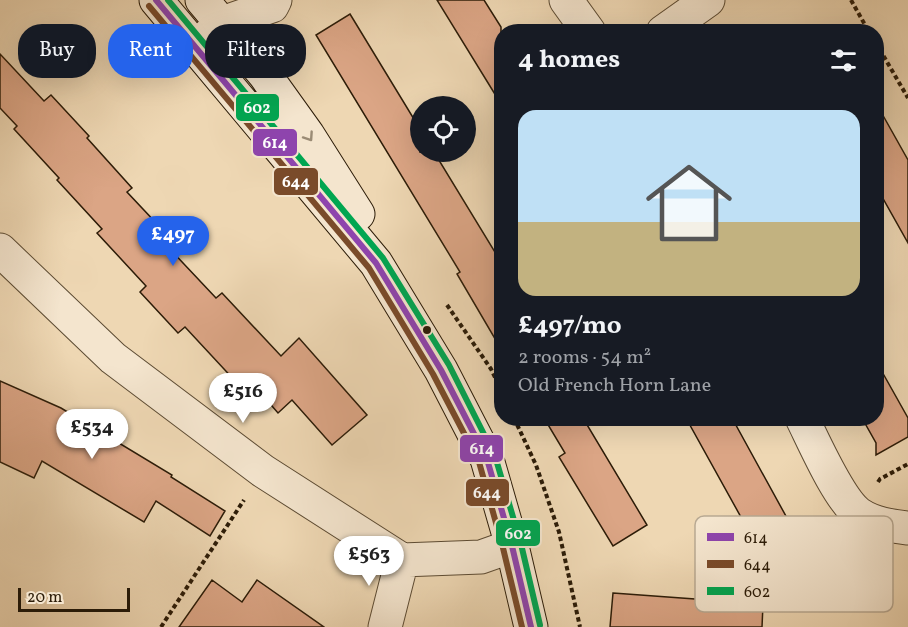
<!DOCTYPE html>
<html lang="en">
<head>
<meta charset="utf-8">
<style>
	:root { --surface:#171b24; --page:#242831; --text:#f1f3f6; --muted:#9ea1a6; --line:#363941; --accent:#2563eb }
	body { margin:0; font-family:Vollkorn,serif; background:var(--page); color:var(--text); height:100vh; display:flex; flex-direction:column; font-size:22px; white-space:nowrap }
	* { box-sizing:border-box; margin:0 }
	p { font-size:20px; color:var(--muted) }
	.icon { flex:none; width:33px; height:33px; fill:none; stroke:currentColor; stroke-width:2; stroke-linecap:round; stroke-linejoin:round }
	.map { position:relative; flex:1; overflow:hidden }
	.panel { position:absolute; left:494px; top:24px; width:390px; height:402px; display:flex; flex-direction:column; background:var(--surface); border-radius:24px; box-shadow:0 6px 24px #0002 }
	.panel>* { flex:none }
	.guide { position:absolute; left:18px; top:24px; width:386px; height:54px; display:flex; gap:12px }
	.buttons { position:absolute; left:410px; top:96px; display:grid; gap:12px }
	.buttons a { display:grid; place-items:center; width:66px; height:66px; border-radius:50%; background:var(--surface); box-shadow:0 6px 24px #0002; font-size:30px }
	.scale { position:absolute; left:18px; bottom:15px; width:112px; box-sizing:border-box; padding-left:6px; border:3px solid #2c1c08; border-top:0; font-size:16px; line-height:21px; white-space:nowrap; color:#2c1c08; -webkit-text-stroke:4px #f4e5ce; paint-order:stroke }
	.price { position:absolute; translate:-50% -51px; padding:0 14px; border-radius:21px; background:#fff; color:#222; font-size:20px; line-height:39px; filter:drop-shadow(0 2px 3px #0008) }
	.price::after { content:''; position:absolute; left:50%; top:36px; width:18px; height:14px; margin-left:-9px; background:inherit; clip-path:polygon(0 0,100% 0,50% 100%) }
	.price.active { background:var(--accent); color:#fff }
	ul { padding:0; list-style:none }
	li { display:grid; align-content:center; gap:12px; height:318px; padding:0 24px }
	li+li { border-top:2px solid var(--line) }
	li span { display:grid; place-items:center; height:186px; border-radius:18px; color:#555 }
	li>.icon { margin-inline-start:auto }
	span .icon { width:108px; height:108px; fill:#fffc; stroke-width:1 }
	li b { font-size:26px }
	h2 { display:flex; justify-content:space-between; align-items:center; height:72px; padding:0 24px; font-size:26px }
	.chip { padding:0 21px; border-radius:24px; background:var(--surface); box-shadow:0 6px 24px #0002; font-size:21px; line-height:54px }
	.chip.active { background:var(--accent); color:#fff }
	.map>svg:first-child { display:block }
	.building { fill:#dba585; stroke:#2c1c08; stroke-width:1.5 }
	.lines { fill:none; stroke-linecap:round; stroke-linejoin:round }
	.minor-casing { stroke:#5c4b33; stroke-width:35 }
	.secondary-casing { stroke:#2c1c08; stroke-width:35 }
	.path { stroke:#2c1c08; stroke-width:4; stroke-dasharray:4.5 3; stroke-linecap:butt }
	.minor { stroke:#f4e5ce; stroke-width:33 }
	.secondary { stroke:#f4e5ce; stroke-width:33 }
	.bus-1-casing { stroke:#f4e5ce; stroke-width:10 }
	.bus-2-casing { stroke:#f4e5ce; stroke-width:10 }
	.bus-3-casing { stroke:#f4e5ce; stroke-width:10 }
	.bus-1 { stroke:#8e44ad; stroke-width:6 }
	.bus-2 { stroke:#7a4b2a; stroke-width:6 }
	.bus-3 { stroke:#00a651; stroke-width:6 }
	.oneway { stroke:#9a8b75 }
	.bus-dot { fill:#2c1c08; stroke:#f4e5ce; stroke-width:2 }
	.key { fill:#f4e5ce; stroke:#b8a993; stroke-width:1.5 }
	.key-label { font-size:16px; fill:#2c1c08 }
	.line-badge { stroke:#f4e5ce; stroke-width:2 }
	.badge-label { font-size:16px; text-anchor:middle; font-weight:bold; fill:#fff }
</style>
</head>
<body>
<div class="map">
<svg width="908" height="627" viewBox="0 0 908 627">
	<rect width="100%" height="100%" fill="#eed7b3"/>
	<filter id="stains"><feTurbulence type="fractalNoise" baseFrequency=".00333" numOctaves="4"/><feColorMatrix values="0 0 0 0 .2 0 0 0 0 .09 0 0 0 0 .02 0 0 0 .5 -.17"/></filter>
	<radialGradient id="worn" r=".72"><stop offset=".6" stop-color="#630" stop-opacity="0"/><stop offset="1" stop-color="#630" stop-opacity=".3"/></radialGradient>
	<path class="building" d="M437 0H484L501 27V104Z
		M350 14 420 129V152H434L501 262V349L457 274 460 272 316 35Z
		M0 54 44 101 51 95 89 136 87 138 132 188 127 192 173 241 167 246 216 298 222 293 281 356 299 338 367 415 332 445 292 400 278 413 246 376 237 383 185 327 178 333 140 292 146 286 97 233 102 229 57 180 59 178 14 129 17 126 0 108Z
		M876 103 908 160V243L876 186Z
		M876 361 908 418V437L876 455V443L862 418H876Z
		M0 381 61 408 172 475 171 477 225 511 210 536 156 501 144 522 42 461 34 478 0 462Z
		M544 418H583L647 525 613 546 559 457 565 453Z
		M686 418H732L787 518 752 537Z
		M212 580 242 602 257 580 324 627H179Z
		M613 593 763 604 762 627H610Z"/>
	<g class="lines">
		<defs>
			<path id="minor" d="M566 0 589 32
				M663 32 708 0
				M202 41 222 23 272 6 275 0
				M0 250 113 358 263 471 402 560 481 557 512 546
				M802 418C814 442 839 500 859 514 874 524 891 526 908 528
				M385 627 402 560"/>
			<path id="secondary" d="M156 0 376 263 441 370 487 459 512 546 531 627
				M202 0 265 75 308 135 358 214"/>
		</defs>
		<use href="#minor" class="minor-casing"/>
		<use href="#secondary" class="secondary-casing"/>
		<path class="path" d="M851 0 869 32
			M876 43 908 98
			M293 53 295 34
			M447 305 491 369 501 390
			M514 418 536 465 559 532 580 627
			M878 482 880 479 908 464
			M161 627 244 500"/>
		<use href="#minor" class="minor"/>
		<use href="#secondary" class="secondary"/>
		<defs>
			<path id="bus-1" d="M156 0 376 263 441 370 487 459 512 546 531 627"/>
			<path id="bus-2" d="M149 6 369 268 433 374 479 462 503 548 522 627"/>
			<path id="bus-3" d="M168 0 383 258 449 365 495 456 521 544 540 625"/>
		</defs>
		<use href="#bus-1" class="bus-1-casing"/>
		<use href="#bus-2" class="bus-2-casing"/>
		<use href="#bus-3" class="bus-3-casing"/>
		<use href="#bus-1" class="bus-1"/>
		<use href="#bus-2" class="bus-2"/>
		<use href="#bus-3" class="bus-3"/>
	</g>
	<defs><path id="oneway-chevron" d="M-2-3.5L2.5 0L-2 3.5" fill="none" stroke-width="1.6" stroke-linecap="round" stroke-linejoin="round" transform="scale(1.5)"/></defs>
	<use class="oneway" href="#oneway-chevron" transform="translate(309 137) rotate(56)"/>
	<circle class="bus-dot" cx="427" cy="330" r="5"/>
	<rect x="695" y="516" width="198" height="96" rx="9" class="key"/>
	<rect x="707" y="533" width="27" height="8" fill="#8e44ad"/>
	<rect x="707" y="560" width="27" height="8" fill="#7a4b2a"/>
	<rect x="707" y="587" width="27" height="8" fill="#00a651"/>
	<g class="key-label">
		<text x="744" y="543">614</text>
		<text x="744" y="570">644</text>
		<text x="744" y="597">602</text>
	</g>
	<g class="line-badge">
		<rect x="235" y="93" width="45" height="29" rx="6" fill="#00a651"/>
		<rect x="252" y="128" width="46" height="29" rx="6" fill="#8e44ad"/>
		<rect x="273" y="167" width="46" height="29" rx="6" fill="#7a4b2a"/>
		<rect x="459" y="434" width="45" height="29" rx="6" fill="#8e44ad"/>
		<rect x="465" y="478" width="45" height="29" rx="6" fill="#7a4b2a"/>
		<rect x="495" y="519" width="46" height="28" rx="6" fill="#00a651"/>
	</g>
	<g class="badge-label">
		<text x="257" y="113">602</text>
		<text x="275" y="148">614</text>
		<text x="296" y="187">644</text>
		<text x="482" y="454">614</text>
		<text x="487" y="498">644</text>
		<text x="518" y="539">602</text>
	</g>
	<rect width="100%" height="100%" filter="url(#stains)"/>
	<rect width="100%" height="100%" fill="url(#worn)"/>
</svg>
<div class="buttons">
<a><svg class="icon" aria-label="locate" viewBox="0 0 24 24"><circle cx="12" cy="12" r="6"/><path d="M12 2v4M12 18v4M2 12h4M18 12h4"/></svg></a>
</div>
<div class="scale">20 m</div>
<b class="price active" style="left:173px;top:267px">£497</b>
<b class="price" style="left:243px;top:424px">£516</b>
<b class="price" style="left:92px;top:460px">£534</b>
<b class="price" style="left:369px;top:587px">£563</b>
<div class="guide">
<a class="chip">Buy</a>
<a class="chip active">Rent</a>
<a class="chip">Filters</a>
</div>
<section class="panel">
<h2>4 homes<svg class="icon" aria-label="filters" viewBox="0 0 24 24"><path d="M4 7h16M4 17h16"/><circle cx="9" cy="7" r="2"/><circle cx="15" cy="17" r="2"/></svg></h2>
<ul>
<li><span style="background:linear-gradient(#bfe0f5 60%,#c2b280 0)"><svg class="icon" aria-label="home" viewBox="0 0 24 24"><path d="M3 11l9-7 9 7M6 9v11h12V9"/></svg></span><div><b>£497/mo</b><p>2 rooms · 54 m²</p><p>Old French Horn Lane</p></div></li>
</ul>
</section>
</div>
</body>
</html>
